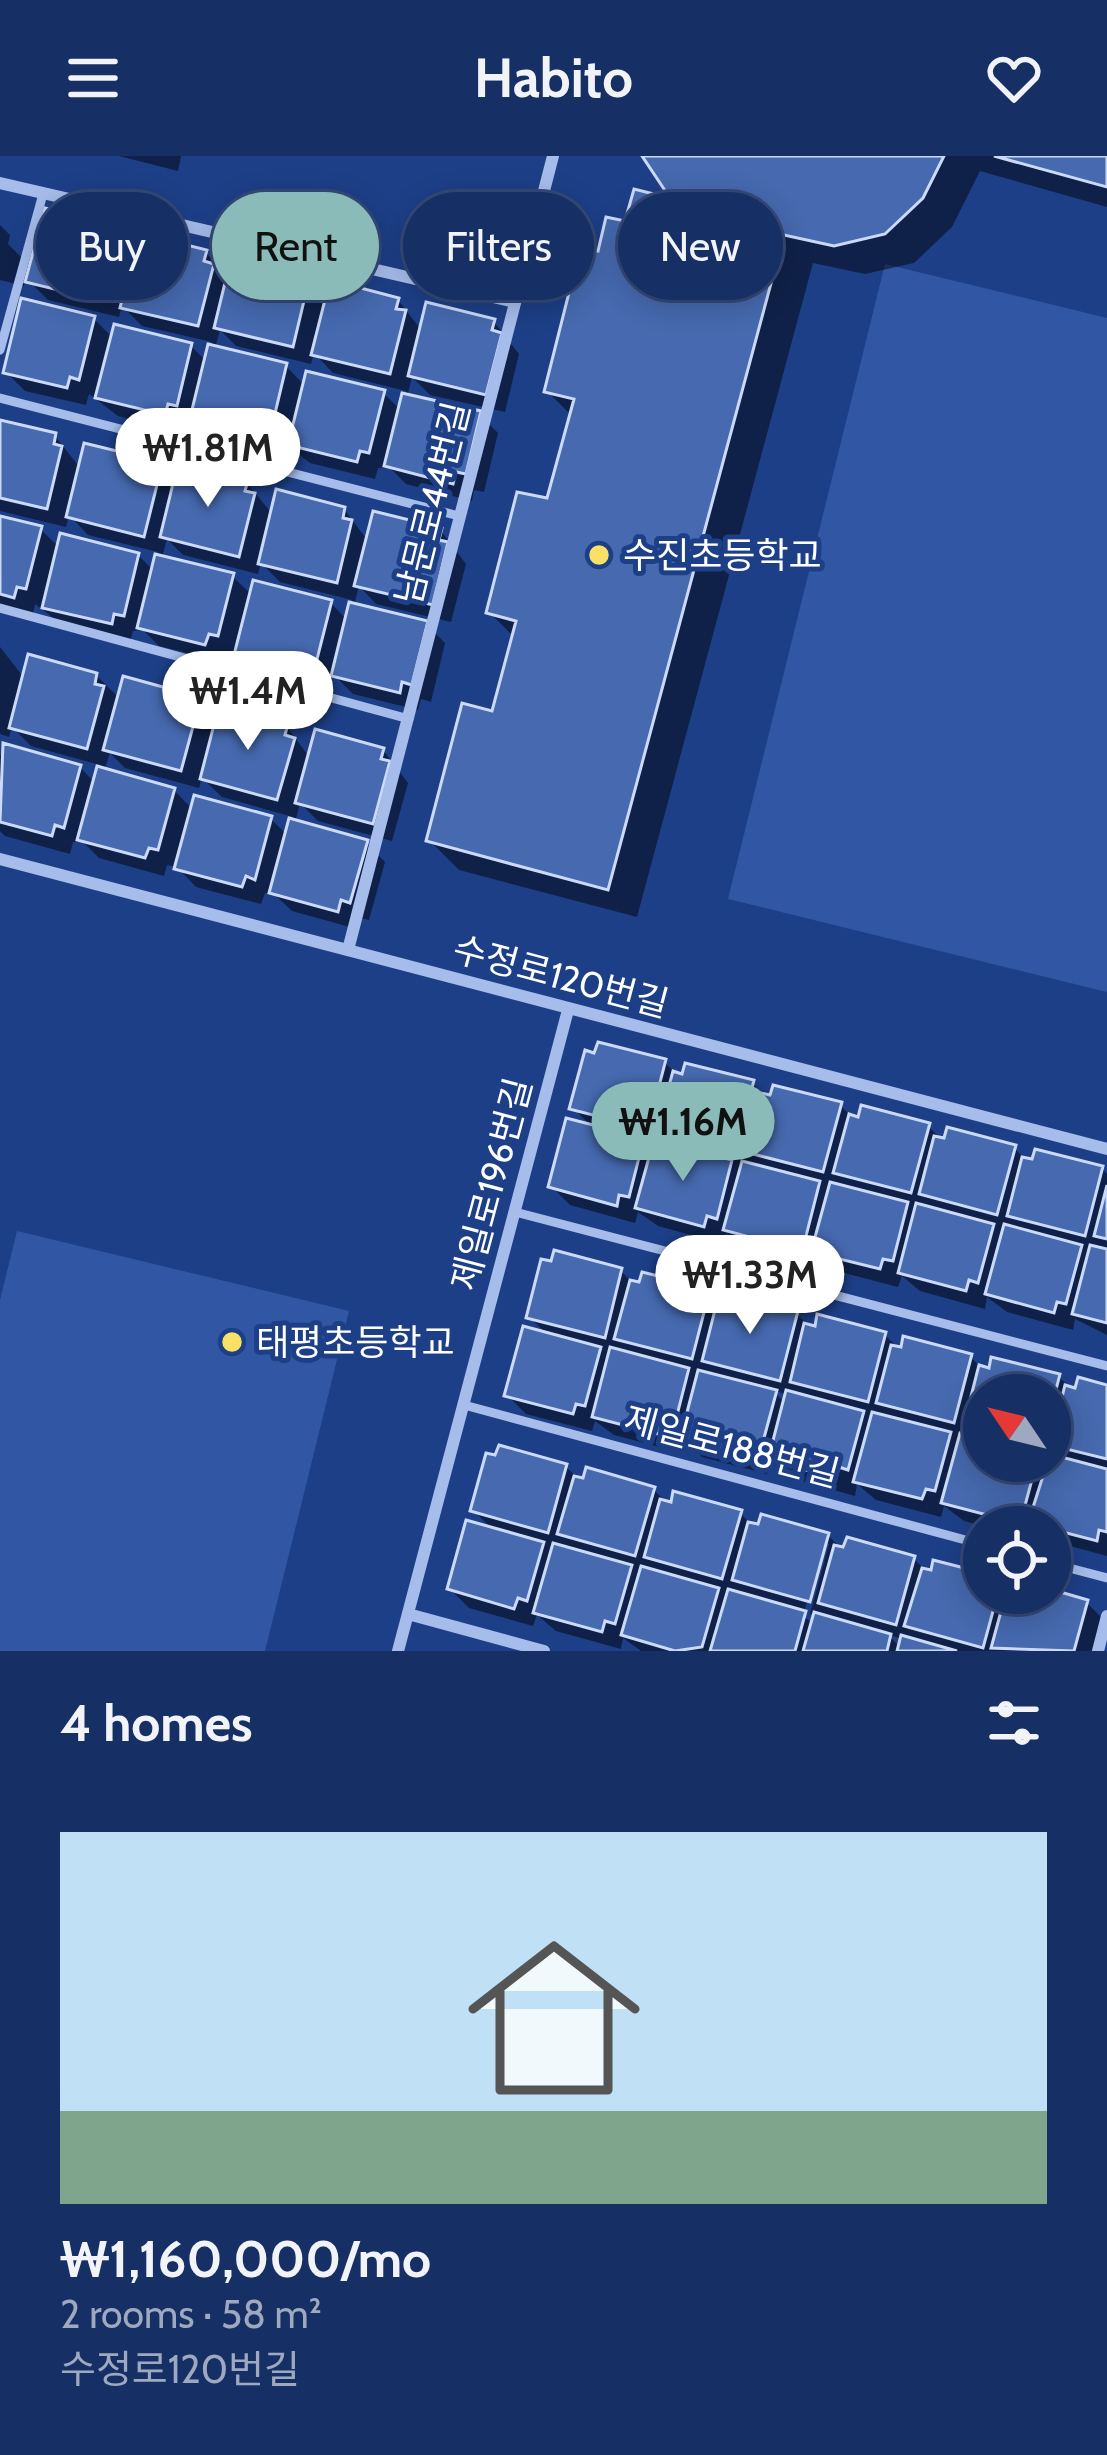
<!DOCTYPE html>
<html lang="en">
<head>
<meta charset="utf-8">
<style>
	:root { --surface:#162f65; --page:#1f376b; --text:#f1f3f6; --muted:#9ea9bf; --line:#354a79; --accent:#8bbbb9 }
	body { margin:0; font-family:Cabin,"Noto Sans KR",sans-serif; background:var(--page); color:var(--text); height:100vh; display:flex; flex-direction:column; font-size:45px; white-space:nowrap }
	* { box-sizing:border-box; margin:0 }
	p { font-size:39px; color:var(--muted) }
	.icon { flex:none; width:66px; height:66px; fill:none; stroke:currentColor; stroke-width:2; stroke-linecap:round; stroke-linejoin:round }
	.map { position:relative; height:1495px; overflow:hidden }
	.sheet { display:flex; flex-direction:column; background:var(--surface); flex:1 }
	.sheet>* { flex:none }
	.banner { position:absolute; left:36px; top:36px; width:1035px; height:108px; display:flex; gap:24px }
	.needle { width:78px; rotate:305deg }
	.controls { position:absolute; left:963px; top:1218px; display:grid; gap:24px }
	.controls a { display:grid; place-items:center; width:108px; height:108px; border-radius:50%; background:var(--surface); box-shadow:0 6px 30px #0003,0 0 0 3px var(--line); font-size:60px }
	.price { position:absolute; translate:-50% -102px; padding:0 27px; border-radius:42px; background:#fff; color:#222; font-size:39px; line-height:78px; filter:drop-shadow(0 3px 6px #0008) }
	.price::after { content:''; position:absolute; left:50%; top:72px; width:36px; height:27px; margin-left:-18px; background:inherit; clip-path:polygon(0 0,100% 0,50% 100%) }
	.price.selected { background:var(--accent); color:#111 }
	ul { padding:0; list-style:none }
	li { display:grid; align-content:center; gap:24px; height:636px; padding:0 60px }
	li span { display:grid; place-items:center; height:372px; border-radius:0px; color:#555 }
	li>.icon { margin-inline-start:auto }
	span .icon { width:216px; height:216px; fill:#fffc; stroke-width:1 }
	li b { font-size:51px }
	h2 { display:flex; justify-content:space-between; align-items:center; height:144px; padding:0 60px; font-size:51px }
	.tag { padding:0 42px; border-radius:54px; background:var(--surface); box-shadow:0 6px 30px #0003,0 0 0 3px var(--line); font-size:42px; line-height:108px }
	.tag.selected { background:var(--accent); color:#111 }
	header { display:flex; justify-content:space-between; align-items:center; height:156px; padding:0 60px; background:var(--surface); font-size:54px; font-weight:800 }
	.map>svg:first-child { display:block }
	.green { fill:#3157a4 }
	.shadow { fill:#0007; fill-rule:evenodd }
	.building { fill:#4669af; stroke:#cbdaf8; stroke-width:3 }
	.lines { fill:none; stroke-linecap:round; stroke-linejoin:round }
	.lane { stroke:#a6bdeb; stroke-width:9 }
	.street { stroke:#a6bdeb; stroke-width:12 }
	.poi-dot { fill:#fae165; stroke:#1d3f87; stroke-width:4.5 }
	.labels { text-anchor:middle; stroke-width:10; stroke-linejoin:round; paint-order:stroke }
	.street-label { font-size:36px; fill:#fff; stroke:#1d3f87 }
	.poi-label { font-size:36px; fill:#fff; stroke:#1d3f87; text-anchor:start }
</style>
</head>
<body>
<header><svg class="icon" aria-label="menu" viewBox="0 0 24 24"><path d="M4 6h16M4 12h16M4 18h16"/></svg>Habito<svg class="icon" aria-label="heart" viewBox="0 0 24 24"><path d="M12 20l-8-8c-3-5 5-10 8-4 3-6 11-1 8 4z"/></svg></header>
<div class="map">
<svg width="1107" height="1495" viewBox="0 0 1107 1495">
	<rect width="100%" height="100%" fill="#1d3f87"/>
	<path class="green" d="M885 108 1107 162V836L728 743Z
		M17 1075 349 1155 265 1495H0V1144Z"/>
	<path class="shadow" d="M119 0H181L178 15Z
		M646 0H1107V51L980 15 952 71 914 107 865 118 813 107 637 761 459 714 430 685 494 559 515 482 489 456 549 345 572 260 547 235 601 98 627 69 676 46Z
		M0 69 10 79 8 88 32 112 108 70 134 103 206 97 230 121 300 117 326 150 398 144 422 175 494 166 519 198 505 256 430 239 412 221 407 241 479 258 498 277 484 336 474 334 472 345 406 328 389 311 378 312 375 323 310 307 281 285 278 296 212 281 196 265H186L183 276 118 260 89 238 86 249 25 235 6 216 94 163 114 183 191 190 207 206 212 186 142 170 122 150 119 161 48 144 26 122 24 130 0 124ZM220 174 236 190 311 208 314 197 333 217 406 235 401 254 383 237 305 230 286 210 215 192Z
		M0 267 55 280 81 313 152 306 176 330 246 326 273 359 344 353 368 385 441 375 466 408 451 466 376 448 359 430 354 450 426 468 445 487 431 546 421 543 418 554 353 538 335 520 325 522 322 533 257 517 237 497 227 495 224 506 159 490 143 474 133 475 130 486 64 470 35 448 33 459 0 451V363L40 373 60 392 138 399 154 415 158 396 88 379 69 359 66 371 0 355ZM167 383 183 399 258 418 261 407 280 426 352 444 347 464 330 446 252 439 232 420 162 402Z
		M0 491 25 523 96 519 120 543 190 542 216 575 287 571 310 602 383 594 408 627 392 685 318 665 300 647 295 667 366 687 385 706 369 764 360 762 357 773 292 755 274 738 265 737 261 748 196 731 177 711 167 709 164 720 99 702 83 686H73L70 698 5 680 0 675V600L5 591 80 611 95 627 100 609 31 590 12 571 9 581 0 578ZM110 597 125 612 199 632 202 622 222 641 293 661 288 680 271 663 193 654 174 634 104 615Z
		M664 906 679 920 752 927 766 941 840 949 854 963 928 970 945 987 1014 992 1028 1006 1102 1013 1107 1018V1179L1075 1163 1073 1174 1007 1156 987 1141 985 1153 920 1135 902 1120 898 1131 833 1114 814 1098 811 1109 745 1092 726 1077 723 1088 658 1070 638 1056 635 1067 570 1049 551 1030 593 972 573 952Z
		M621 1115 634 1128 709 1136 723 1150 797 1158 811 1172 885 1179 899 1193 970 1200 983 1214 1059 1221 1072 1234 1107 1232V1400L1051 1385 1050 1371H987L964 1365 944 1350 941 1361 876 1344 857 1328 855 1340 790 1322 770 1307 767 1318 702 1301 689 1287 682 1286 679 1296 614 1279 595 1265 592 1275 526 1258 507 1239 549 1180 529 1161ZM771 1233 787 1239V1249ZM984 1239H1050V1305H984V1287L973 1284 975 1275 984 1284Z
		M566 1311 580 1324 653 1333 668 1348 740 1357 754 1371 828 1379 845 1397 913 1402 927 1416 984 1421V1437L1087 1447 1106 1466 1098 1495H641L623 1482 621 1493 556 1475 537 1459 533 1470 469 1452 450 1433 494 1375 473 1354ZM823 1388H829L810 1458 816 1460 814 1468 803 1460ZM888 1479 903 1483 901 1492Z"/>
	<path class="building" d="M642 0H944L923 42 885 78 834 90 784 79 608 734 426 685 462 547 492 555 516 465 486 457 517 336 547 342 574 243 544 236 580 93 598 95 606 61 625 65 634 33 670 42Z
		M994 0H1107V31Z
		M45 52 110 67 107 79 116 81 100 144 25 126Z
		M138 77 207 94 204 105 214 108 198 170 120 152Z
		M232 98 302 114 299 126 308 128 293 191 214 172Z
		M330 124 399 142 396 153 406 154 390 218 311 199Z
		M21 142 95 160 79 224 70 221 67 232 3 217Z
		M426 146 495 163 492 174 502 177 486 239 408 220Z
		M114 168 192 187 177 250 168 248 165 259 95 242Z
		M208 188 287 207 272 270 262 268 260 279 190 262Z
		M306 215 385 234 369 297 360 295 357 306 288 289Z
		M402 237 481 255 466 318 456 316 453 328 384 310Z
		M0 264 56 277 54 288 62 290 47 353 0 342Z
		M84 287 154 304 151 315 160 317 144 381 66 361Z
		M178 307 248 324 245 335 255 337 239 401 160 381Z
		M276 333 345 351 343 362 352 364 337 427 258 408Z
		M373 355 442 372 439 384 448 386 433 449 354 430Z
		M0 360 42 370 26 433 17 431 14 442 0 438Z
		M60 377 139 397 124 460 114 458 112 468 42 452Z
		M155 398 234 417 218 480 209 478 205 489 137 472Z
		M253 424 332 444 316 507 306 505 304 516 234 499Z
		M349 446 428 465 412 529 402 526 400 537 331 520Z
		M28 498 97 517 95 528 104 530 87 593 9 572Z
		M123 520 192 539 188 550 198 552 181 615 103 594Z
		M219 549 288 568 285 579 295 582 277 644 200 623Z
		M315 573 384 592 381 603 390 605 373 668 295 647Z
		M3 587 81 609 64 672 55 669 52 680 0 666Z
		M97 610 175 632 158 694 149 692 145 702 77 684Z
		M194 639 272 660 255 724 246 720 242 731 174 713Z
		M289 662 368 684 350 747 341 744 338 756 269 737Z
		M598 886 666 903 648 973 569 953 585 894 594 897Z
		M685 907 754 924 736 995 657 974 673 915 682 918Z
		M773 929 842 946 823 1016 745 996 761 937 770 939Z
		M861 949 930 967 911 1037 833 1017 849 958 858 961Z
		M566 962 644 982 629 1041 619 1039 617 1050 548 1031Z
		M947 971 1016 989 997 1059 919 1038 934 980 944 982Z
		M654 983 732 1004 717 1063 707 1060 704 1071 635 1052Z
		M1035 993 1103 1010 1085 1080 1007 1060 1022 1001 1032 1003Z
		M742 1005 820 1025 805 1084 795 1081 792 1092 723 1074Z
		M830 1026 908 1046 893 1105 883 1103 880 1113 811 1096Z
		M1107 1029V1083L1094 1080Z
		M916 1047 994 1068 978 1127 969 1124 966 1135 898 1117Z
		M1004 1068 1082 1089 1066 1148 1057 1146 1054 1157 985 1138Z
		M1090 1089 1107 1093V1167L1072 1158Z
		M554 1094 622 1112 605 1182 526 1162 541 1103 551 1105Z
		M642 1116 710 1133 692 1203 614 1183 630 1124 639 1126Z
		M729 1137 798 1155 780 1225 702 1205 717 1146 727 1148Z
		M817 1158 886 1176 868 1246 790 1226 804 1167 815 1170Z
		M523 1170 601 1191 585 1250 576 1248 573 1258 504 1240Z
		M903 1180 972 1198 954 1267 876 1247 891 1189 901 1191Z
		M610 1191 689 1212 674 1271 663 1268 661 1279 592 1261Z
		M991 1201 1060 1218 1050 1257V1239H984V1273L964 1268 979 1209 989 1212Z
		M698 1214 777 1234 761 1293 751 1290 748 1301 680 1283Z
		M1078 1221 1107 1229V1303L1050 1289 1065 1229 1075 1232Z
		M786 1234 864 1255 848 1314 839 1311 836 1322 768 1304Z
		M872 1256 951 1276 935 1335 926 1333 922 1343 853 1326Z
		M960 1277 984 1283V1305H1037L1023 1357 1014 1354 1010 1365 941 1347Z
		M499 1289 567 1308 548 1377 470 1355 486 1297 495 1299Z
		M1050 1298 1107 1313V1376L1099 1374 1097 1385 1028 1367Z
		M586 1311 655 1331 635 1400 557 1378 574 1320 583 1322Z
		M673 1335 742 1354 722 1423 644 1401 660 1343 671 1346Z
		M761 1358 829 1377 810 1446 732 1424 748 1366 758 1368Z
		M466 1364 544 1386 527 1445 518 1442 514 1453 447 1433Z
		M847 1381 915 1400 896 1469 818 1447 834 1389 843 1391Z
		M553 1387 632 1409 615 1468 605 1465 602 1476 533 1457Z
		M933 1404 984 1417V1437H998L983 1492 904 1470 922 1412 931 1414Z
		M641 1410 719 1432 702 1491 675 1495 621 1479Z
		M728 1433 806 1455 795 1495H710Z
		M1050 1433 1088 1444 1074 1495 991 1492 1006 1437Z
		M814 1456 891 1478 887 1495H803Z
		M901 1479 957 1495H897Z"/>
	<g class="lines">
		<path class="lane" d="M0 194 43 38
			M0 242 459 360
			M0 452 409 563
			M515 1056 1107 1210
			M464 1249 984 1389
			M1050 1407 1107 1422"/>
		<path class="street" d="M0 27 515 146
			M0 703 1107 993
			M348 794 553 0
			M408 1458 544 1495
			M398 1495 568 854
			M1098 1495 1107 1460"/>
	</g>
	<g class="poi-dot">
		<circle cx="599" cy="399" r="12"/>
		<circle cx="232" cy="1186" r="12"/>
	</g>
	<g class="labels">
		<g class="street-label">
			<text transform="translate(432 347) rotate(-76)" y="13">남문로44번길</text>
			<text transform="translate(561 820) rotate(15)" y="13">수정로120번길</text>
			<text transform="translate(491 1028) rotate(-75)" y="13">제일로196번길</text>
			<text transform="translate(732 1290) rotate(15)" y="13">제일로188번길</text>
		</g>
		<g class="poi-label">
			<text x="623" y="412">수진초등학교</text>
			<text x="256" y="1199">태평초등학교</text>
		</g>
	</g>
</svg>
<div class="controls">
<a><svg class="needle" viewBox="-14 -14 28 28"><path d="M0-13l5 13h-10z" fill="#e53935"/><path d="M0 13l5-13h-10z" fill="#9ea9bf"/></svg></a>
<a><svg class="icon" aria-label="locate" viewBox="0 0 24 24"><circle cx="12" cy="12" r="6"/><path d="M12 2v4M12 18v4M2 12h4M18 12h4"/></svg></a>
</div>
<b class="price" style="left:208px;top:354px">₩1.81M</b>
<b class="price" style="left:248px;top:597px">₩1.4M</b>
<b class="price selected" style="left:683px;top:1028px">₩1.16M</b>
<b class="price" style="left:750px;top:1181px">₩1.33M</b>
<div class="banner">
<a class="tag">Buy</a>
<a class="tag selected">Rent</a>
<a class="tag">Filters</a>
<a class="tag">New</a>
</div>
</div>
<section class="sheet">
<h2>4 homes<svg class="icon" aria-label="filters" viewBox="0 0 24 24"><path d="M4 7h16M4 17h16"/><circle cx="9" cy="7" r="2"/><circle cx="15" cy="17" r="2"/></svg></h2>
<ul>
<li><span style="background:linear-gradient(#bfe0f5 75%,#7fa58c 0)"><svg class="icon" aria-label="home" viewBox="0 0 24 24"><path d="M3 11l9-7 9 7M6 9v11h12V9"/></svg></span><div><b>₩1,160,000/mo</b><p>2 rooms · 58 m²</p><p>수정로120번길</p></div></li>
</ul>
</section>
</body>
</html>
